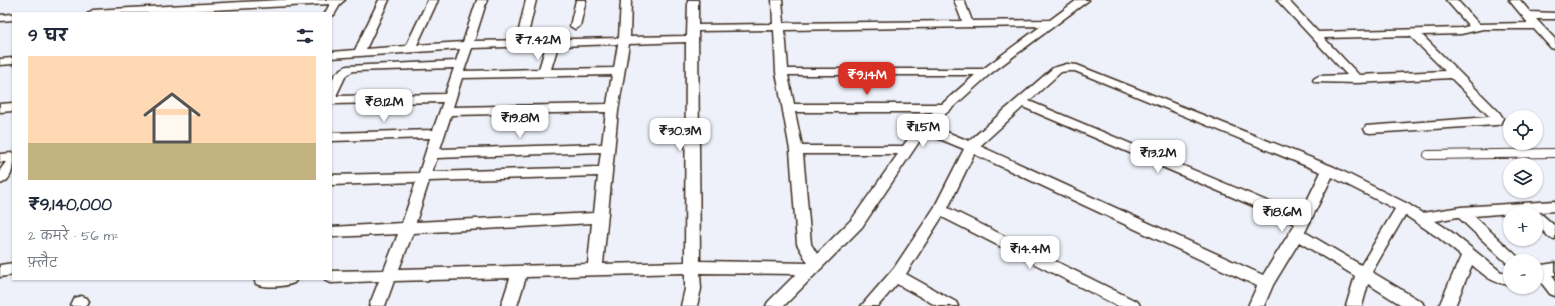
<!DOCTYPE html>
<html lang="hi">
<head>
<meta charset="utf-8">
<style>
	:root { --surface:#fff; --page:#f6f6f7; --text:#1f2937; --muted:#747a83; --line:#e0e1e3; --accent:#d93025 }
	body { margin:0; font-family:"Architects Daughter","Playpen Sans Deva",sans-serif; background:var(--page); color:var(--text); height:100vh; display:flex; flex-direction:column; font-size:15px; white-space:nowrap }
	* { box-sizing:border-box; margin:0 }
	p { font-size:13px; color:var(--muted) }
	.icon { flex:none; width:22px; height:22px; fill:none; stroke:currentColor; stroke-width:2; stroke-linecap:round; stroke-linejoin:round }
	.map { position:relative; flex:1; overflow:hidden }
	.sheet { position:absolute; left:12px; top:12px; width:320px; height:268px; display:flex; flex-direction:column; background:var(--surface); border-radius:0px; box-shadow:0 1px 3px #0004 }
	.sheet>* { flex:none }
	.tools { position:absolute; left:1503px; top:110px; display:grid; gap:8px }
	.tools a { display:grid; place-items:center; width:40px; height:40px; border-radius:50%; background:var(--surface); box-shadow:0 1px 3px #0004; font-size:20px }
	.price { position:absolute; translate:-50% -34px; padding:0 9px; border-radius:8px; background:#fff; color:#222; font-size:13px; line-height:26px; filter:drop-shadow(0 1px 2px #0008) }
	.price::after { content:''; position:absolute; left:50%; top:24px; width:12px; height:9px; margin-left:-6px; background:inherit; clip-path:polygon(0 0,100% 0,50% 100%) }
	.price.active { background:var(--accent); color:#fff }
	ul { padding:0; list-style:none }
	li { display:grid; align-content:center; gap:8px; height:212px; padding:0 16px }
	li+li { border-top:1px solid var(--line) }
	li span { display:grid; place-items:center; height:124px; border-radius:0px; color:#555 }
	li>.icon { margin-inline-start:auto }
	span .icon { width:72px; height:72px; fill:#fffc; stroke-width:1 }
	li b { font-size:17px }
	h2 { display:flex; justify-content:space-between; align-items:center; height:48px; padding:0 16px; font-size:17px }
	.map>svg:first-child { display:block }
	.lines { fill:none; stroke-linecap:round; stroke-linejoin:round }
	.lane-casing { stroke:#3b2a1e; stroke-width:10 }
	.street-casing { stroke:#3b2a1e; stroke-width:3 }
	.lane { stroke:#fff; stroke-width:8 }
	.street { fill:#fff; fill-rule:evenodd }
</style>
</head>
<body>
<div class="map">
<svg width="1555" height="306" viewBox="0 0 1555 306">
	<rect width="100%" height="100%" fill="#eef1fa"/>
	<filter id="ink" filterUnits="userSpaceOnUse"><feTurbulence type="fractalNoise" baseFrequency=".025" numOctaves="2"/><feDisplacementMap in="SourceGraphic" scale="8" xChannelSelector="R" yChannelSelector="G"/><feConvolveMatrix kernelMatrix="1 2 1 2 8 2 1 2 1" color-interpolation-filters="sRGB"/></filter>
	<g filter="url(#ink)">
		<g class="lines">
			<defs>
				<path id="lane" d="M1428 155 1555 153"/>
				<path id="street" d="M281 0H345L341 3 334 15 331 16V13H325L330 4 153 13H88L93 10Z
					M379 0H389L366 49 406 46 428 0H438L417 45 463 42 477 0H487L474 41 619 38 621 0H631L630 37 687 36 688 0H698V25L773 24 772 0H782L784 23 962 21 954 0H964L972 21 1050 20 1077 0H1089L990 74 932 126 969 141 1053 68 1067 64 1077 65 1334 167 1408 204 1422 213 1461 207 1555 201V211L1539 212 1555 226V239L1550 238 1536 224V213H1510L1474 216 1518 257 1520 261H1510V266L1458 217 1435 221 1449 230 1501 272 1510 273V285C1490 282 1487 277 1472 265L1455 306H1439L1461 256 1439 238 1405 215 1372 272 1422 302 1424 306H1403L1368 284 1362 306H1346L1355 276 1299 242 1273 285 1264 306H1248L1257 286 974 154 948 208 1138 302 1140 306H1118L942 217 906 274 956 302 958 306H937L897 284 878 306H861L894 268 934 208 964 149 925 133 862 227 784 306H766L768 302 796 274 700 273 701 289 697 306H681L685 289V273L526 277 517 306H501L510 278 394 281 385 306H369L379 281 331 283 326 281 325 279H331V271L384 270 398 234 331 237V227L402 223 416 182 331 185V175L419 173 430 138 331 141V133L433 130 443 102 331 104C331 85 328 75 347 66L456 61 460 49 331 58V52L355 50ZM1041 26 983 69H788L785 30ZM774 30 776 72 790 150 797 244 808 263 700 261 698 31ZM686 42 685 262 603 264 618 111 629 44ZM618 44 614 68 551 69 558 46ZM546 46 539 69 464 71 472 48ZM454 68 445 94 336 96 346 75 353 71ZM1068 71H1075L1321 172 1300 215 1029 101 1061 72ZM612 75 607 104 453 107 462 78ZM788 75H975L942 104H794ZM1023 107 1295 224 1263 275 980 146ZM606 112 602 144 440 149 451 115ZM795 112H933L919 124 903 146H802ZM601 152 599 167 432 172 437 158ZM803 154H898L852 219 817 254 811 244ZM598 176 594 213 416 222 429 181ZM1332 177 1395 209 1361 265 1305 232ZM592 223 588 264 399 269 413 233Z
					M526 0H536L528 34 523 37 518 34Z
					M576 0H586L580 26 575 29 570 26Z
					M1277 0H1288L1318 32 1461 28 1469 26 1446 0H1457L1479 24 1528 23 1509 0H1520L1530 12 1555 13V19H1536L1555 39V49L1551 48 1534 29H1483L1461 34 1422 35 1499 112 1503 118 1500 124 1496 125 1370 133 1366 132 1364 129 1366 126 1490 117 1451 78 1357 83 1315 82 1313 80 1315 78 1319 76 1347 75ZM1410 36 1445 71 1359 75 1324 38Z
					M13 14V20L0 21V15Z
					M13 58V64L0 65V59Z
					M13 103V111L0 112V104Z
					M13 153C13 165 14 180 0 184V170L6 162H0V154Z
					M13 263V275L0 277V265Z
					M1555 263V275H1552L1555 279V296L1550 294 1537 277 1536 278V266Z
					M254 279H297L294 283C284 287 266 288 256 284Z
					M81 296 87 298 89 302 87 306H71L75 298Z"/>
			</defs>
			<use href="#lane" class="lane-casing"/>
			<use href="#street" class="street-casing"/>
			<use href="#lane" class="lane"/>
			<use href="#street" class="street"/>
		</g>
	</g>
</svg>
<div class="tools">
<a><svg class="icon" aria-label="locate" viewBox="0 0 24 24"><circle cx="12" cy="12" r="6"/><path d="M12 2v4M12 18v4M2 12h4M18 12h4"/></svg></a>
<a><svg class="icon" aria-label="layers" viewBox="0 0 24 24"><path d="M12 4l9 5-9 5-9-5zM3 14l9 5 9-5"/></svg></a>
<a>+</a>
<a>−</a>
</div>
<b class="price" style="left:538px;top:61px">₹7.42M</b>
<b class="price active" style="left:867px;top:96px">₹9.14M</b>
<b class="price" style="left:384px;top:123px">₹8.12M</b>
<b class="price" style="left:520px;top:139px">₹19.8M</b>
<b class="price" style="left:923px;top:148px">₹11.5M</b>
<b class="price" style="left:680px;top:152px">₹30.3M</b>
<b class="price" style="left:1158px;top:174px">₹13.2M</b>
<b class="price" style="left:1282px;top:233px">₹18.6M</b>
<b class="price" style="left:1030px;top:270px">₹14.4M</b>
<section class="sheet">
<h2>9 घर<svg class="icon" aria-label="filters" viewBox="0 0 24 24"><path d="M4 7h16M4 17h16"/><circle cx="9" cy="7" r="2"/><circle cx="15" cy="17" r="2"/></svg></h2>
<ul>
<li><span style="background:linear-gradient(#ffd9b3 70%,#c2b280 0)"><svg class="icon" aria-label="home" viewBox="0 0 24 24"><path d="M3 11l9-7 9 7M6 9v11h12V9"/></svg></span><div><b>₹9,140,000</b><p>2 कमरे · 56 m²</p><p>फ़्लैट</p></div></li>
</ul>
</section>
</div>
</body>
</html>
